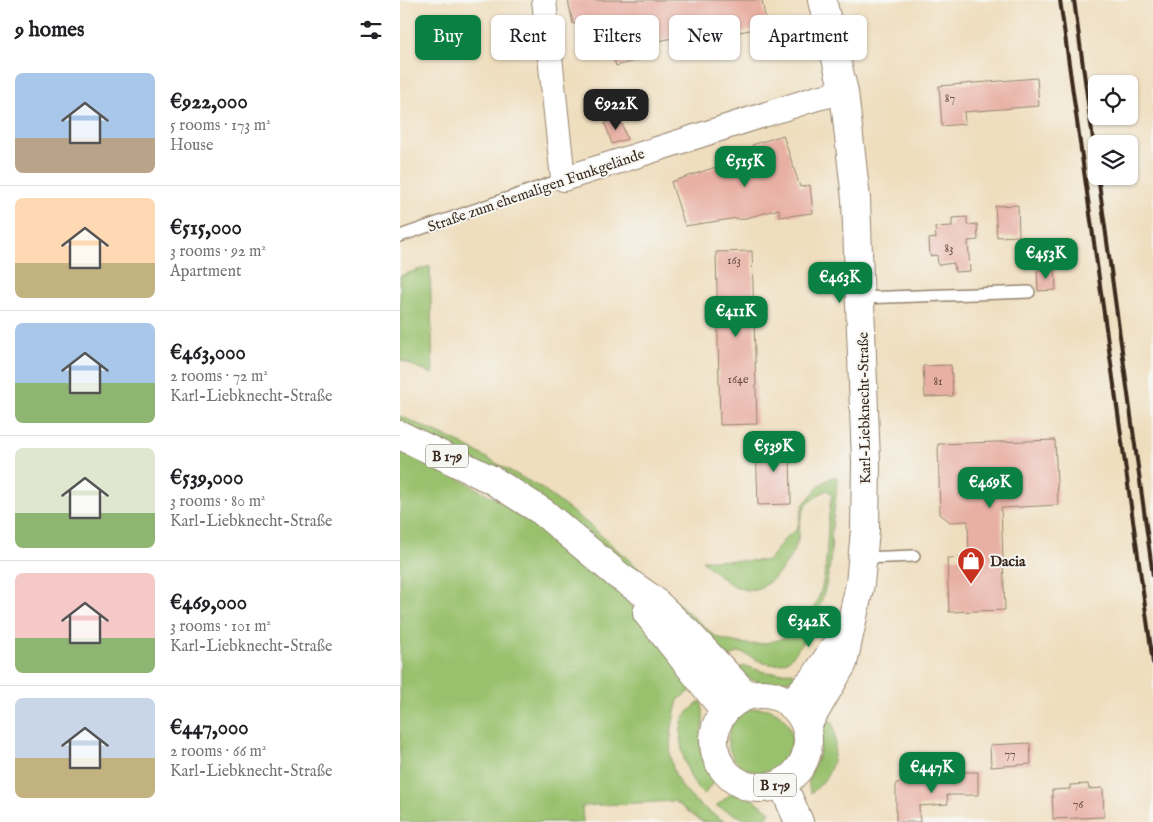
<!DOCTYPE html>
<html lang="en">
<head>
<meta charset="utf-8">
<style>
	:root { --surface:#fff; --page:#f2f2f2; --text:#202124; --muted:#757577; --line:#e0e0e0; --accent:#0b8043 }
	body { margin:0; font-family:"IM FELL English",serif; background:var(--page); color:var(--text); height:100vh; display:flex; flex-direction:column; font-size:19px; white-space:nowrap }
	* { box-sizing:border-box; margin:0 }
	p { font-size:16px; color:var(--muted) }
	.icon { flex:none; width:28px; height:28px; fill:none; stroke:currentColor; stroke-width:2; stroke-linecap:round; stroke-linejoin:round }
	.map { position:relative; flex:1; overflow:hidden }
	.sheet { display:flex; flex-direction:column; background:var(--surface); width:400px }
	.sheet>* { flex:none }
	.top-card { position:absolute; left:15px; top:15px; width:475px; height:45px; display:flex; gap:10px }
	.fabs { position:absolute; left:688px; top:75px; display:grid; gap:10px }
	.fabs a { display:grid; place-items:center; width:50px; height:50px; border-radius:8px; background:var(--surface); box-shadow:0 1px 4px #0004; font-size:25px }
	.price { position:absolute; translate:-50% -42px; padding:0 11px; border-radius:10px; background:var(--accent); color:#fff; font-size:16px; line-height:32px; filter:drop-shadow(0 1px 2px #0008) }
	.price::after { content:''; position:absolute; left:50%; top:30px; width:15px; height:11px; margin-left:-8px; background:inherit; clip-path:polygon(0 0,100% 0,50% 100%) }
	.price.active { background:#222; color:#fff }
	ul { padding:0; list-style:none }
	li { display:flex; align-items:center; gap:15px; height:125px; padding:0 15px }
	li+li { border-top:1px solid var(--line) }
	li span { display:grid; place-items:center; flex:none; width:140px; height:100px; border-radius:8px; color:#555 }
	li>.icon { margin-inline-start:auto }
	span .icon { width:60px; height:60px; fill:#fffc; stroke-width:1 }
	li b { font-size:21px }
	h2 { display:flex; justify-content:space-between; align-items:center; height:60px; padding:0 15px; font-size:21px }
	.tag { padding:0 18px; border-radius:8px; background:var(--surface); box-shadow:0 1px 4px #0004; font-size:18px; line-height:45px }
	.tag.active { background:var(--accent); color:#fff }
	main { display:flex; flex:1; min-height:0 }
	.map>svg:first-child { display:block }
	.green { fill:#99c16d; stroke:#6a7646 }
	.building { fill:#e8afa3 }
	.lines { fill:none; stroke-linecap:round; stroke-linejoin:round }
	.service-casing { stroke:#95846e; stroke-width:14 }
	.minor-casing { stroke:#95846e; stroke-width:26 }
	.tertiary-casing { stroke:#95846e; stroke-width:30 }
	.primary-casing { stroke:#95846e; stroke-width:30 }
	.service { stroke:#fff; stroke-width:11 }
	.minor { stroke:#fff; stroke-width:24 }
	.tertiary { stroke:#fff; stroke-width:28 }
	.primary { stroke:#fff; stroke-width:28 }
	.rail { stroke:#3b2a1e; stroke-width:4 }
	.labels { text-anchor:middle; stroke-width:4; stroke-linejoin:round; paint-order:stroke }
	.number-label { font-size:12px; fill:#664b3f }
	.shield { fill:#f6f6f2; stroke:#73675e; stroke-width:1 }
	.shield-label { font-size:14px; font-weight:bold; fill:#3b2a1e }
	.street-label { font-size:15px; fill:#3b2a1e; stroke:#f6f6f2 }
	.poi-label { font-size:15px; font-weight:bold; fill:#3b2a1e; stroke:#f6f6f2; text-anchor:start }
</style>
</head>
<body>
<main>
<section class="sheet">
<h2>9 homes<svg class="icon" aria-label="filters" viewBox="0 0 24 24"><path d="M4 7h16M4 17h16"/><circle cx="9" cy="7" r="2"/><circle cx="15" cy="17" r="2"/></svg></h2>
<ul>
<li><span style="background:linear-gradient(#a9c7e8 65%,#b9a48a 0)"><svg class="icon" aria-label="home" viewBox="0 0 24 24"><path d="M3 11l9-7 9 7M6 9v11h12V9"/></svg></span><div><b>€922,000</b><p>5 rooms · 173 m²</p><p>House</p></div></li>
<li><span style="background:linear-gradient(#ffd9b3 65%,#c2b280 0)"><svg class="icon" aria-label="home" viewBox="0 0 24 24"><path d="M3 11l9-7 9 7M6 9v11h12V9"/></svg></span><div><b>€515,000</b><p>3 rooms · 92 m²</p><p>Apartment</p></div></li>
<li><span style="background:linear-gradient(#a9c7e8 60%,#8fb573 0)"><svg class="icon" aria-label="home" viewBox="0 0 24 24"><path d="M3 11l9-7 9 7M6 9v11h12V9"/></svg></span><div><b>€463,000</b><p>2 rooms · 72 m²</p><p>Karl-Liebknecht-Straße</p></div></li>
<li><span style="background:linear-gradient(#dfe7d0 65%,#8fb573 0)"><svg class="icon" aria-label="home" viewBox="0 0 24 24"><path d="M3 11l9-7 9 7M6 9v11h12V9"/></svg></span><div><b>€539,000</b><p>3 rooms · 80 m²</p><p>Karl-Liebknecht-Straße</p></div></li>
<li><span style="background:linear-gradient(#f6c9c9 65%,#8fb573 0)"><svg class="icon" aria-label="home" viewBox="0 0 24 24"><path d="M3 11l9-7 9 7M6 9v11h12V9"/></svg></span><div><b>€469,000</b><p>3 rooms · 101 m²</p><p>Karl-Liebknecht-Straße</p></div></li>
<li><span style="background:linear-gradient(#c9d6e8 60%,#c2b280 0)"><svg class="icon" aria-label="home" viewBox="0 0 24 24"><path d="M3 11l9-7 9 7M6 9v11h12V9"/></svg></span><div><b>€447,000</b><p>2 rooms · 66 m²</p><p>Karl-Liebknecht-Straße</p></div></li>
</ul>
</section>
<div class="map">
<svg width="753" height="822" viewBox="0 0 753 822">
	<rect width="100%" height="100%" fill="#f6f6f2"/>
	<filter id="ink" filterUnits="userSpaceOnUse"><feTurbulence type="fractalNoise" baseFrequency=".02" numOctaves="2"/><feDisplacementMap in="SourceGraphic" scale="10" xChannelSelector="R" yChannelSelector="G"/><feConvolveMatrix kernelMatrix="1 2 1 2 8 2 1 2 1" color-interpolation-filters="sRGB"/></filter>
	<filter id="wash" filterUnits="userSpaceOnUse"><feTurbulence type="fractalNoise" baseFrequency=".0096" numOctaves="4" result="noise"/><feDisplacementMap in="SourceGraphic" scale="20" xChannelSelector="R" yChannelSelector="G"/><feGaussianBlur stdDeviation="1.12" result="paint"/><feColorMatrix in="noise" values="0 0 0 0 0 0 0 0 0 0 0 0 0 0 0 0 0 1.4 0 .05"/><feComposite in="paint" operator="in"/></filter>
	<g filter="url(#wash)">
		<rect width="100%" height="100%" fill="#efdebe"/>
		<path class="green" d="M30 266 33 374 0 360V276Z
			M0 416 62 444 141 488 187 523 315 636C335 644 353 647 374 641 386 638 391 633 400 625 436 592 422 538 432 495L427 490C420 494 408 501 404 509 399 519 400 532 397 543 389 564 365 598 339 588 325 583 313 570 302 560L368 561 386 537 397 530 403 505 421 484 432 477H437C437 494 434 510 432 527 431 535 432 545 431 553 429 584 420 610 405 637 399 648 393 661 379 664 364 667 353 656 339 652L325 660 0 424Z
			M0 452C83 486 169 537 230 604 254 630 274 660 295 688L278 700C262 762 268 789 326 822H302L274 801 182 806 183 822H0Z
			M345 666 368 673 393 672 396 677C377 687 350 686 338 668Z
			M301 701C304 712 304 722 301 733 297 749 307 766 315 779L304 795C287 781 274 737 284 717 288 711 296 705 301 701Z
			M328 740a32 32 0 1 1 64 0a32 32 0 1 1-64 0Z
			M428 721 433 722C438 750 435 775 411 793 404 780 415 766 419 756 421 748 414 733 421 722Z
			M333 792 356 801 370 812 366 818 345 819 316 806Z"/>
		<g id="blocks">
			<path class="building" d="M168 0H362L367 27 306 38 305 31 254 42 257 55 216 66 203 18 173 24Z
				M637 78 639 106 564 112 565 124 542 126 539 86Z
				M220 118 227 139 212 144 205 123Z
				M383 135 400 187 410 185 413 213 379 217V209L339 220 338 218 285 226 271 182 355 154 352 145Z
				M618 205 619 236 597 237 595 206Z
				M567 217V225L577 224 578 240 568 241 570 271 555 272 554 263 538 265 537 255 530 256 529 239 536 238 535 227 552 226V218Z
				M352 251 357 424 320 425 316 252Z
				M655 269 656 290 638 291 637 270Z
				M551 365 553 396 525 397 523 366Z
				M655 440 658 505 601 508 605 610 549 612 547 558 569 557 568 521 550 522 540 514 538 444Z
				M390 442 391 504 358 505 356 443Z
				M630 743 631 764 591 767 590 745Z
				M558 772H578V795H547L548 804 519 806 520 822H496V783L523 782 522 778 558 775Z
				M688 784 689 789 703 788 704 817 653 819 652 790 670 789V785Z"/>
		</g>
	</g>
	<g filter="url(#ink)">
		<use href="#blocks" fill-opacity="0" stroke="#95846e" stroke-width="1"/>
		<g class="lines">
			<defs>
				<path id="service" d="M0 236 163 179
					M461 298 629 292
					M463 558 514 556"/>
				<path id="minor" d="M144 0 163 179 417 98 444 92"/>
				<path id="tertiary" d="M390 704 415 677 433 650
					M406 727 443 663 460 584 465 530 466 462 456 199 444 92 422 0"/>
				<path id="primary" d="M0 435 92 480 143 512 219 576 251 598 289 634 347 696
					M247 613 325 711
					M314 741a47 47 0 1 1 94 0a47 47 0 1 1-94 0Z
					M382 783 399 822"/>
			</defs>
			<use href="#service" class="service-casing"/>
			<use href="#minor" class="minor-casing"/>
			<use href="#tertiary" class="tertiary-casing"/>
			<use href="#primary" class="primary-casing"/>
			<use href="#service" class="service"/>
			<use href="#minor" class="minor"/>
			<use href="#tertiary" class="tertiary"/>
			<use href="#primary" class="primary"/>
			<path class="rail" d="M660 0 753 663
				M674 0 696 161
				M698 176 753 576"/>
		</g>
	</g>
	<defs>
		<symbol id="shop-pin" viewBox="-11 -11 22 30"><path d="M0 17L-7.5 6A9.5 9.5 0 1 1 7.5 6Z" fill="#c8321e" stroke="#f6f6f2"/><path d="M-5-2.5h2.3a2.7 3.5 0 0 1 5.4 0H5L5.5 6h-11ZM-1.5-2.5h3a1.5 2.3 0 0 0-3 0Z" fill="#fff"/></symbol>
	</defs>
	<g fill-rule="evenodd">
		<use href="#shop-pin" x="555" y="545" width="32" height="43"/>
	</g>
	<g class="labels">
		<g class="number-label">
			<text x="550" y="102">87</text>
			<text x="549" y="252">83</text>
			<text x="334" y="264">163</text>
			<text x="338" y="383">164e</text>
			<text x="538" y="385">81</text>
			<text x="610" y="758">77</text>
			<text x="678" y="808">76</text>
		</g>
		<g class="shield">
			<rect x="26" y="444.5" width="42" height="23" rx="4"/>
			<rect x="354" y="773.5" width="42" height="23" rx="4"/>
		</g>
		<g class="shield-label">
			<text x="47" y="461">B 179</text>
			<text x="375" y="790">B 179</text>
		</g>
		<g class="street-label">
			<text transform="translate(136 190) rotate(-19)" y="5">Straße zum ehemaligen Funkgelände</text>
			<text transform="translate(464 408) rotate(-91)" y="5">Karl-Liebknecht-Straße</text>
		</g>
		<g class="poi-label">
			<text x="590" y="566">Dacia</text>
		</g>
	</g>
</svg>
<div class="fabs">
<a><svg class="icon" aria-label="locate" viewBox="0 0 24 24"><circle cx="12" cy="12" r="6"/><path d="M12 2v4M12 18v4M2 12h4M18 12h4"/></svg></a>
<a><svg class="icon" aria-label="layers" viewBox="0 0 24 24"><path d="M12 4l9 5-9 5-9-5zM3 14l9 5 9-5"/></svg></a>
</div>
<b class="price active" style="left:216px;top:131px">€922K</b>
<b class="price" style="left:345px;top:188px">€515K</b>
<b class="price" style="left:646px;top:280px">€453K</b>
<b class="price" style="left:440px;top:304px">€463K</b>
<b class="price" style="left:336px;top:338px">€411K</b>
<b class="price" style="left:374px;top:473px">€539K</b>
<b class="price" style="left:590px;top:509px">€469K</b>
<b class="price" style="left:409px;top:648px">€342K</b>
<b class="price" style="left:532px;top:794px">€447K</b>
<div class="top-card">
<a class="tag active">Buy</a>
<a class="tag">Rent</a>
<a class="tag">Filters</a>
<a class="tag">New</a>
<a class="tag">Apartment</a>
</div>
</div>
</main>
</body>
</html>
